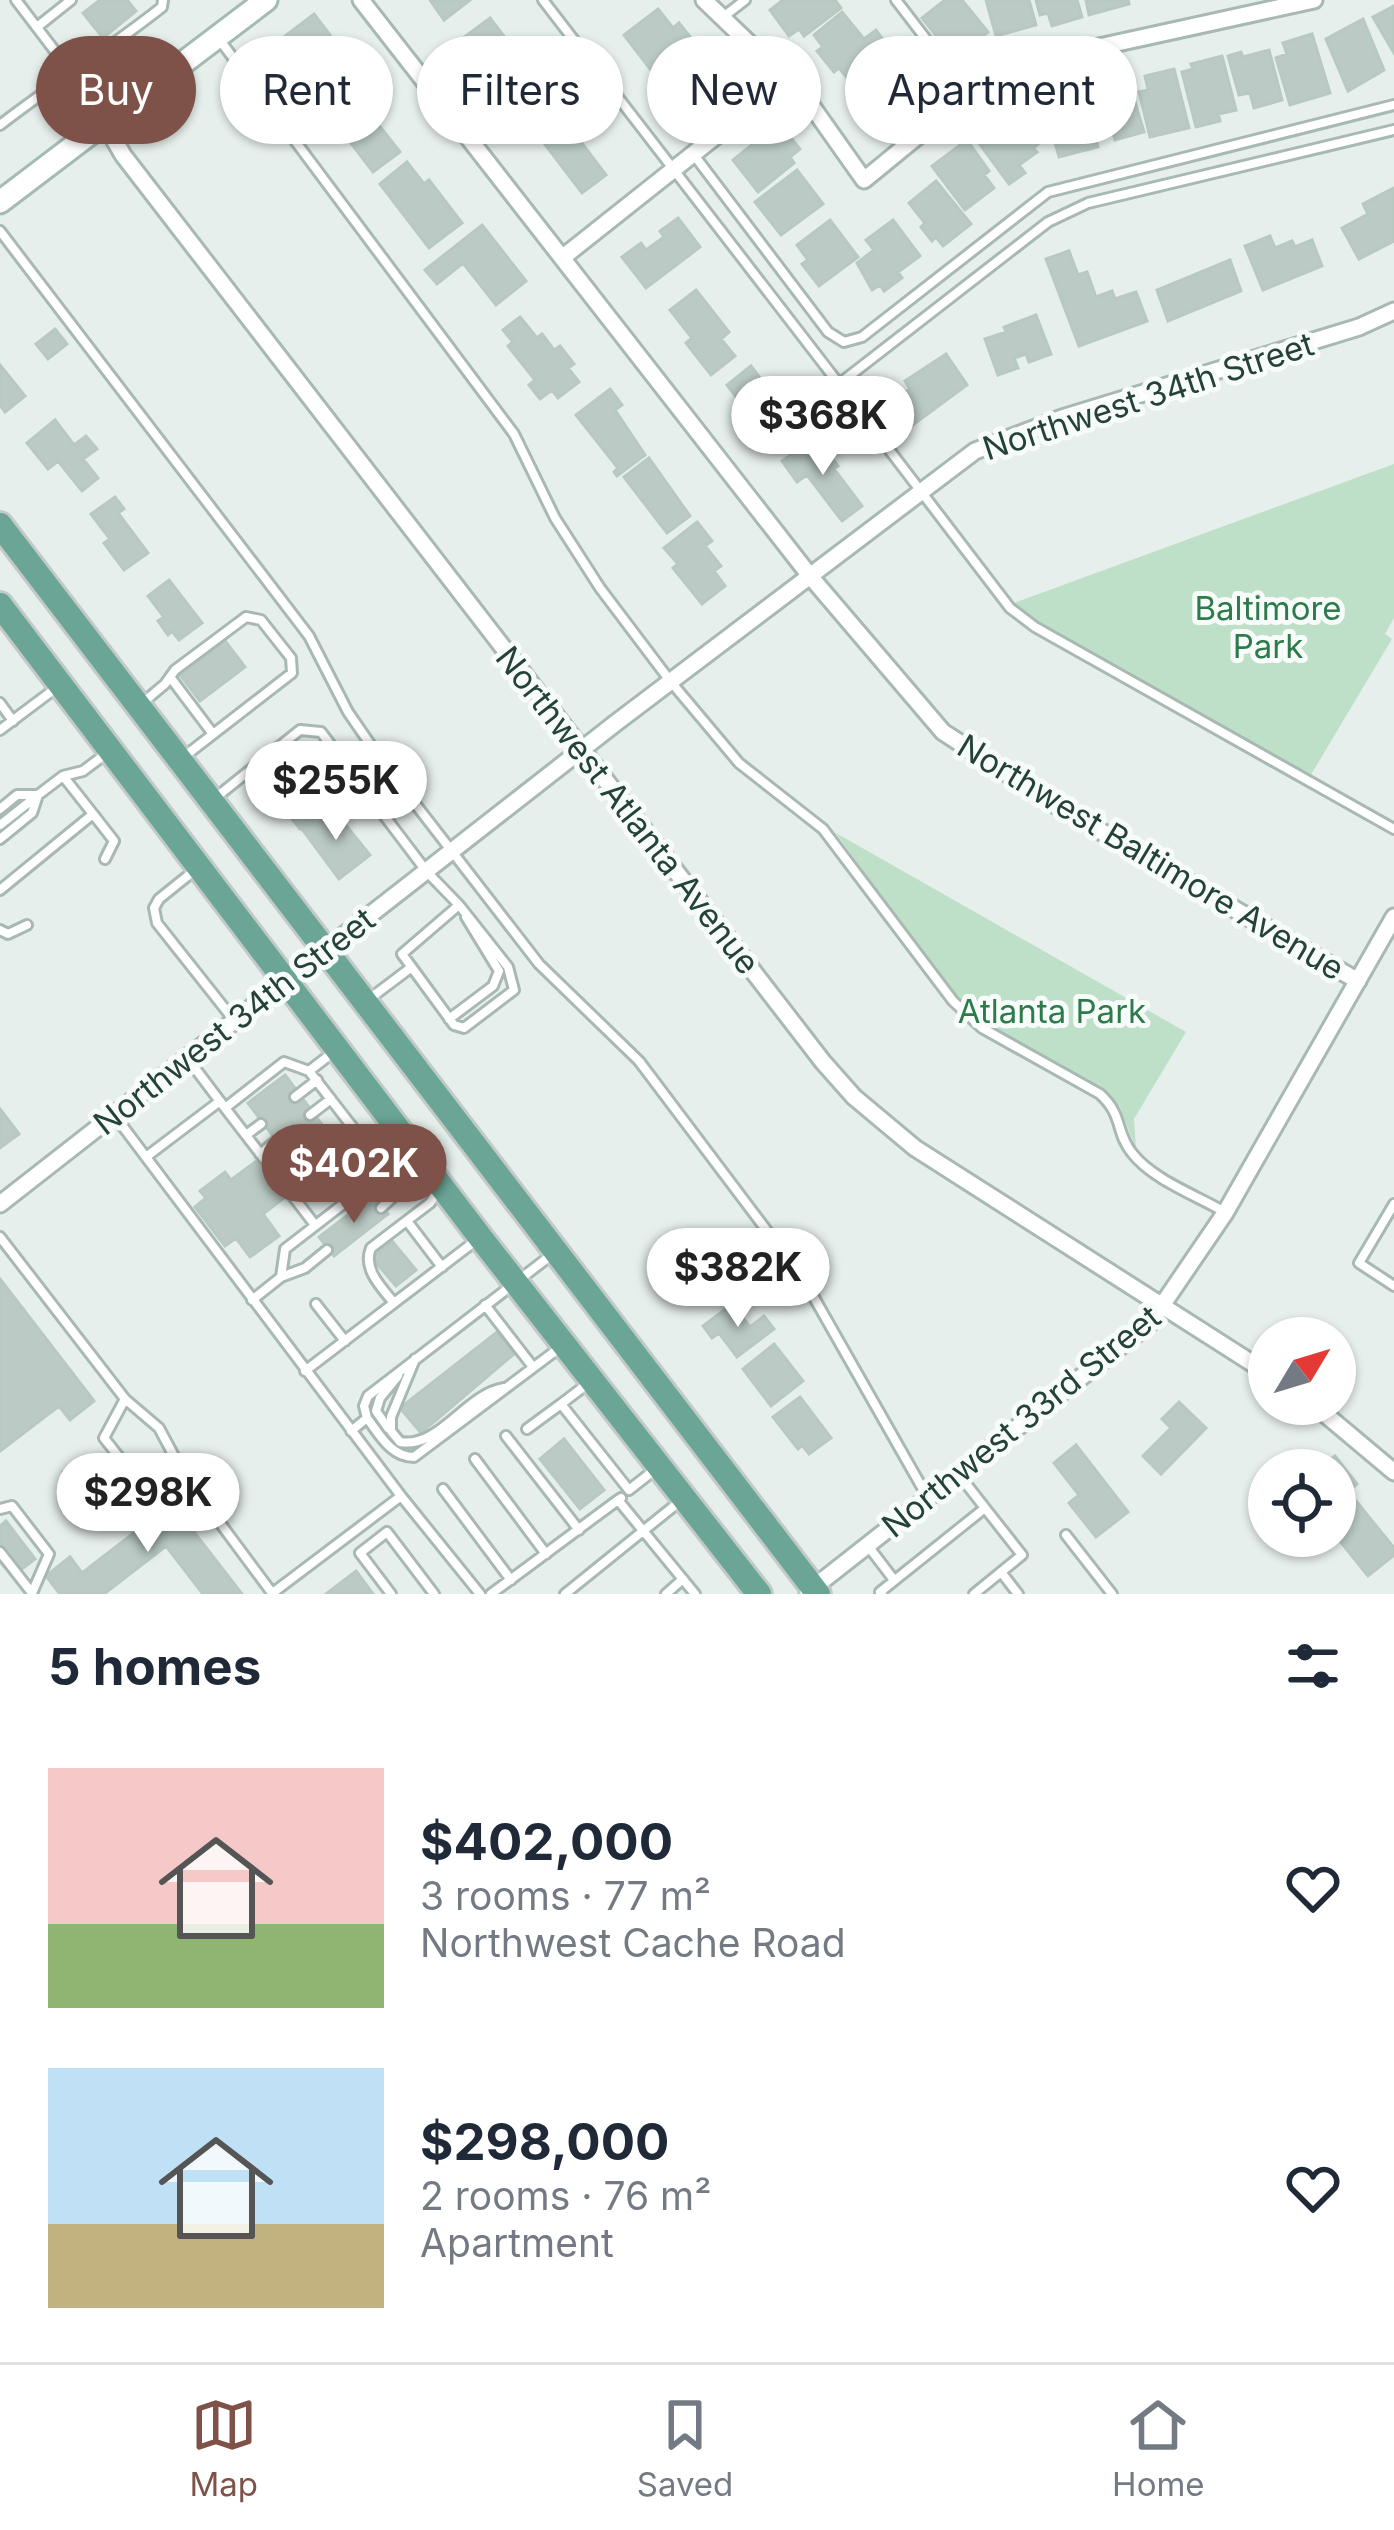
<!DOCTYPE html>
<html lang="en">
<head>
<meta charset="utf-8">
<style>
	:root { --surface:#fff; --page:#f2f2f3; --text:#1f2937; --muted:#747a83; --line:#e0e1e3; --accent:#7f5249 }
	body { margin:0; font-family:Inter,sans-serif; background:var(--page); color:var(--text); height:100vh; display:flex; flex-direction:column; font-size:45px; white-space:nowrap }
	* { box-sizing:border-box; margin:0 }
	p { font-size:39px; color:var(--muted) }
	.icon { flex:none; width:66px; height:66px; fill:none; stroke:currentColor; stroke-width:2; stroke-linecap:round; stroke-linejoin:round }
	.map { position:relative; height:1594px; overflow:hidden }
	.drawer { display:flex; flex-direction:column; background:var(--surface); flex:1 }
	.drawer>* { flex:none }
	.banner { position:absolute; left:36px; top:36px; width:1323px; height:108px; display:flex; gap:24px }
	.needle { width:78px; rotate:52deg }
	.controls { position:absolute; left:1248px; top:1317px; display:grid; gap:24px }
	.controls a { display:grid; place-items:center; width:108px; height:108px; border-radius:50%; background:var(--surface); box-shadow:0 3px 9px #0004; font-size:60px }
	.price { position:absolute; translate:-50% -102px; padding:0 27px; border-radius:42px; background:#fff; color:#222; font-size:39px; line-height:78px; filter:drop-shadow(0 3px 6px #0008) }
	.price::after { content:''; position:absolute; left:50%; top:72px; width:36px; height:27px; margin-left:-18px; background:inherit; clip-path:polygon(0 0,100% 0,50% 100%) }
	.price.current { background:var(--accent); color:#fff }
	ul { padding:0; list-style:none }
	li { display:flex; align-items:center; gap:36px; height:300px; padding:0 48px }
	li span { display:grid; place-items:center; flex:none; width:336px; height:240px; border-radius:0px; color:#555 }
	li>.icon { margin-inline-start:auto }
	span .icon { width:144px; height:144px; fill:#fffc; stroke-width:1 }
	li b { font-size:51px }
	h2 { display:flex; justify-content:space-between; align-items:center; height:144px; padding:0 48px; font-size:51px }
	.tag { padding:0 42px; border-radius:54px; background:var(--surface); box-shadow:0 3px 9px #0004; font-size:42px; line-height:108px }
	.tag.current { background:var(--accent); color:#fff }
	.tab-bar { display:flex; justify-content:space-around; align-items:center; height:168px; border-top:3px solid var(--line); background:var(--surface); font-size:33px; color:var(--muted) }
	.tab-bar a { display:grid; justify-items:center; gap:6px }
	.tab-bar .current { color:var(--accent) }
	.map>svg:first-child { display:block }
	.green { fill:#bfe0c8 }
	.building { fill:#bbcac4; stroke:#b8c9c2; stroke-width:3 }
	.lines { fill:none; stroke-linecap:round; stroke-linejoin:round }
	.service-casing { stroke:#a8b8b2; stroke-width:14 }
	.minor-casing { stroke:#a8b8b2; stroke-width:21 }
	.secondary-casing { stroke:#a4bbb3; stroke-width:27 }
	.primary-casing { stroke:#c2cac8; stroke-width:30 }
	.service { stroke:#fff; stroke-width:8 }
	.minor { stroke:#fff; stroke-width:15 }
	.secondary { stroke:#fff; stroke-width:21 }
	.primary { stroke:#6aa596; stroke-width:24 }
	.labels { text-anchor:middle; stroke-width:10; stroke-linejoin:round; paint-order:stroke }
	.street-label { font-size:33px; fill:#24423a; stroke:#f7fbf9 }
	.park-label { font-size:33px; fill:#2d7a4b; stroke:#f7fbf9 }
</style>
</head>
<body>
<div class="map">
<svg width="1394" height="1594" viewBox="0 0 1394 1594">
	<rect width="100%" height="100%" fill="#e6efeb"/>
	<path class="green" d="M1394 464V618L1385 634 1392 639 1309 778 1038 625 1011 604Z
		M836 833 1186 1032 1134 1119 1136 1150 1120 1107 1106 1091 983 1026 956 1001Z"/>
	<path class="building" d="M100 0H127L136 11 103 38 83 13Z
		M430 0H470L444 20Z
		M783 0H835L841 8 804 36 799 29 789 36 770 10Z
		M945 0H962L988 32 955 59 922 18Z
		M986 0H1029L1036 25 996 36Z
		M1036 0H1077L1082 17 1052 26 1048 13 1040 15Z
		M1086 0H1128L1129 4 1089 15Z
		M1394 6V53L1373 17Z
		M658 9 673 28 679 23 691 38 651 70 624 35Z
		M842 12 864 39 876 30 888 46 847 78 839 68 834 72 817 51 823 47 814 35Z
		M314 14 330 35 326 38 361 75 331 97 311 70 304 75 292 60 298 55 285 36Z
		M490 18 506 39 499 44 508 54 512 51 535 80 507 102 479 67 483 64 463 38Z
		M1363 19 1384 70 1348 91 1326 39Z
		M1312 34 1330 93 1290 105 1276 58 1287 54 1283 43Z
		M701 49 726 82 685 114 674 100 669 104 654 84Z
		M1269 50 1282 100 1254 108 1250 93 1239 95 1228 56 1241 52 1243 57Z
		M1222 56 1236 110 1218 114 1220 121 1196 127 1182 72 1193 69 1191 64Z
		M879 62 895 83 910 72 922 88 878 122 851 84Z
		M1174 69 1189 128 1150 137 1139 92 1148 90 1145 76Z
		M1129 82 1144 132 1115 140 1111 125 1100 128 1088 87 1102 83 1104 89Z
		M1073 90 1077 103 1085 101 1098 147 1059 157 1043 98Z
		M364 94 377 110 371 115 400 152 373 172 344 134 357 124 345 109Z
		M548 108 560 124 565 121 606 175 582 193 528 122Z
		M1020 111 1042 141 1033 148 1037 152 1019 165 1025 173 1009 184 979 143 989 135 985 128 1004 113 1009 119Z
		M779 123 800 149 790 157 794 163 758 192 733 160Z
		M967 140 989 171 984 175 994 188 965 210 932 166Z
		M407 162 424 184 429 180 462 223 429 248 380 184Z
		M797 170 823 204 781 235 755 202Z
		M936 181 971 224 943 246 936 237 932 241 921 227 925 223 909 203Z
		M1394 188V241L1359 259 1342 228 1368 214 1363 204Z
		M678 218 700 247 646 288 622 257 641 243 646 250 664 237 660 231Z
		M830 220 858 257 819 286 802 264 808 260 797 245Z
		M893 220 920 256 898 272 902 278 884 291 880 285 872 290 857 263 874 250 866 240Z
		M482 225 526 281 496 305 463 263 437 284 425 270Z
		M1270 236 1275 248 1292 241 1295 247 1312 240 1322 266 1263 290 1245 246Z
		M1069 251 1078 275 1087 272 1096 297 1112 291 1115 299 1136 292 1147 321 1079 346 1046 259Z
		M1230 260 1241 291 1168 321 1157 290Z
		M696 290 729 332 721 339 735 356 711 375 686 343 692 338 670 310Z
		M1036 315 1051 354 1029 362 1026 354 1014 358 1018 368 998 375 985 339 1006 332 1004 327Z
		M520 317 537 338 542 334 554 350 560 346 574 364 568 368 579 382 558 398 552 390 540 399 529 385 535 380 508 346 513 342 503 330Z
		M55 329 67 344 48 359 36 344Z
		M946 354 967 385 903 432 885 405 910 389 905 381Z
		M0 365 25 396 5 412 0 405Z
		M751 366 798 428 774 447 727 385Z
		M610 389 622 405 615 410 645 455 617 476 614 472 618 468 576 415Z
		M55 420 74 445 86 436 97 449 83 459 98 478 82 491 58 461 48 469 27 443Z
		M812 439 820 450 824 447 838 466 834 469 862 506 842 521 807 475 797 482 782 461Z
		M649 458 690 516 667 533 624 477Z
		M115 497 124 509 118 513 148 553 124 570 104 543 110 539 91 514Z
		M697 522 712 541 705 546 721 566 714 571 725 586 702 604 673 568 678 564 664 548Z
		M169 580 202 623 179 640 172 631 168 635 158 621 164 617 148 596Z
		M225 641 245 667 200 701 180 675Z
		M300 763 328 798 321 804 325 809 300 829 268 789Z
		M331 807 370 855 339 879 302 829Z
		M285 1075 358 1173 322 1200 307 1180 263 1214 279 1236 250 1257 236 1238 225 1246 195 1207 206 1198 200 1191 225 1172 231 1180 279 1144 248 1103Z
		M0 1109 19 1134 0 1148Z
		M374 1195 388 1214 334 1256 319 1237Z
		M392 1241 416 1270 396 1286 372 1258Z
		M0 1279 94 1401 70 1420 59 1406 0 1451Z
		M732 1304 750 1327 764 1316 774 1329 737 1357 719 1333 712 1338 703 1326Z
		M497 1332 514 1354 421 1433 400 1408Z
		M774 1344 803 1381 771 1406 743 1369Z
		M800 1397 831 1438 809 1454 802 1445 798 1449 773 1417Z
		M1179 1402 1206 1428 1161 1474 1143 1456 1171 1428 1162 1419Z
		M564 1439 604 1490 580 1509 540 1459Z
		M1076 1445 1128 1512 1096 1537 1069 1503 1079 1495 1054 1463Z
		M1335 1456 1357 1484 1348 1491 1394 1548V1555L1368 1576 1335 1535V1470H1318Z
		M81 1458 113 1500 95 1513 63 1472Z
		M160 1488 242 1594H203L166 1546 104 1594H60L46 1576 70 1557 82 1573 148 1522 136 1507Z
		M6 1521 35 1559 18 1572 0 1548V1526Z
		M356 1571 373 1594H326Z"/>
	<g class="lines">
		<defs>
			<path id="service" d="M16 0 83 88 103 121
				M543 0 839 384 1048 222 1088 203 1394 130
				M896 0 969 95
				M723 17 745 0
				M37 27 71 0
				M219 39 514 434 555 518 600 588 671 682 739 763 823 829 953 1001 982 1028 1100 1094C1124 1116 1115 1132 1132 1153 1152 1179 1195 1195 1223 1211
				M0 125C53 84 109 49 162 7L163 0
				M694 155 828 332 844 342 862 337 1048 192 1394 105
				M0 231 309 636 348 712 379 757 539 964 639 1061 804 1280 928 1498
				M839 384 1010 608 1035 627 1394 829
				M170 677 213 734
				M0 703 13 721
				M140 705 165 684 175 670 246 617 261 620 291 658 292 673 181 759
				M0 730 56 688
				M214 799 300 730 321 732 427 872 459 905 508 967 514 990 464 1028 454 1025 402 954 459 905
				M0 809 17 795H38L63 776 83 771 107 753
				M93 814 114 841 105 859
				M0 825 37 796
				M0 839 32 813 38 795
				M195 870 159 899 154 908 157 923 233 1019
				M0 890 93 814 63 776
				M0 930 8 934 27 925
				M368 1000 409 969
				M449 1019 493 986 499 971 466 917
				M188 1059 225 1108 284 1062 309 1071 335 1051
				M309 1071 381 1164 405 1145
				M295 1097 317 1080
				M225 1108 265 1160
				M310 1115 331 1099
				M115 1116 401 1496 274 1592
				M246 1135 261 1124
				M331 1140 351 1125
				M260 1154 276 1141
				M146 1157 220 1101
				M345 1160 366 1144
				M292 1195 315 1225
				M295 1199 309 1188
				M1394 1204 1359 1263 1394 1286
				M381 1208 394 1196 382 1174
				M407 1221 442 1267
				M0 1237 125 1399
				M281 1277 305 1268 327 1250
				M252 1300 281 1277 285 1249 382 1174 381 1164
				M394 1303C382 1288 362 1269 371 1248L430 1203 439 1189
				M316 1304 345 1341
				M485 1305 533 1367
				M415 1359 391 1417V1431L400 1442C439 1449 466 1394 504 1388
				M305 1371 474 1242
				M586 1385 561 1404 629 1490 657 1468
				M367 1418C380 1435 391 1457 414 1457L558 1349
				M388 1428 376 1411 380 1398 398 1376
				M527 1429 561 1404
				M351 1431 367 1418 364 1406 368 1396 554 1253
				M506 1436 579 1530
				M475 1459 546 1554
				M183 1473 141 1485 104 1438 125 1399 159 1428 183 1473 272 1593
				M960 1476 985 1508
				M443 1489 511 1580
				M401 1496 480 1594
				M621 1498 618 1500 695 1594
				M0 1509 12 1506 49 1554 32 1593
				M1066 1535 1112 1594
				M868 1546 894 1580
				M0 1552 32 1593
				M1001 1572 1018 1594
				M391 1594 360 1553 387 1532 434 1594
				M491 1594 618 1500
				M565 1594 679 1502
				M666 1594 683 1579
				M882 1594 880 1592 985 1508 1022 1555 974 1594"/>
			<path id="minor" d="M361 0 810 576 943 732 1059 807 1358 981
				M704 0 806 98 864 180C919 136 970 88 1035 61L1314 0
				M104 122 123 155 823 1062 854 1097 915 1148 1269 1374
				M562 258 741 116 781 75
				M0 1204 617 722 975 451 1062 418 1359 327 1394 311
				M1313 1404 1394 1472
				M808 1592 1150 1323 1225 1213 1394 917"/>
			<path id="secondary" d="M0 202 266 0"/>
			<path id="primary" d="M0 525 818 1594
				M0 605 480 1237 759 1594"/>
		</defs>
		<use href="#service" class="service-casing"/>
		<use href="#minor" class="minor-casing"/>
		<use href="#secondary" class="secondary-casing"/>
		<use href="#primary" class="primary-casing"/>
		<use href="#service" class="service"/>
		<use href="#minor" class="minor"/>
		<use href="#secondary" class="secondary"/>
		<use href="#primary" class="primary"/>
	</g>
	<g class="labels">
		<g class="street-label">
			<text transform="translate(1148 396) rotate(-18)" y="12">Northwest 34th Street</text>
			<text transform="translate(628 810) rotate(52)" y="12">Northwest Atlanta Avenue</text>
			<text transform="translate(1151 857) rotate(31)" y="12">Northwest Baltimore Avenue</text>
			<text transform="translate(234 1021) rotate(-38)" y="12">Northwest 34th Street</text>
			<text transform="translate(1021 1421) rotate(-39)" y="12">Northwest 33rd Street</text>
		</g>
		<g class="park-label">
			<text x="1268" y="620">Baltimore<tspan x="1268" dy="38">Park</tspan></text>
			<text x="1052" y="1023">Atlanta Park</text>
		</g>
	</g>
</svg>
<div class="controls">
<a><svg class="needle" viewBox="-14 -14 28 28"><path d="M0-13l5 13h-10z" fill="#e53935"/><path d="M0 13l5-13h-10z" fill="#747a83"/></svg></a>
<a><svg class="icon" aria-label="locate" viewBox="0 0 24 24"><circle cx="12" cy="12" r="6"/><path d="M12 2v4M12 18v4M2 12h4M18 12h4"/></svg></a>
</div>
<b class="price" style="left:823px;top:478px">$368K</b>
<b class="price" style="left:336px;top:843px">$255K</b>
<b class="price current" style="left:354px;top:1226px">$402K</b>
<b class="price" style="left:738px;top:1330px">$382K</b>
<b class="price" style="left:148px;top:1555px">$298K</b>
<div class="banner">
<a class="tag current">Buy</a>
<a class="tag">Rent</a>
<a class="tag">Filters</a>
<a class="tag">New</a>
<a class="tag">Apartment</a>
</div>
</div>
<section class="drawer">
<h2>5 homes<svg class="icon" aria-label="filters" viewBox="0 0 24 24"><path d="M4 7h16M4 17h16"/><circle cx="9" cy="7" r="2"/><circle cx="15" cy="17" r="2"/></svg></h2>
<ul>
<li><span style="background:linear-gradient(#f6c9c9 65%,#8fb573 0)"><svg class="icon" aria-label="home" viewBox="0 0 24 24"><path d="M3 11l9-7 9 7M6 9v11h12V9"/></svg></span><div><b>$402,000</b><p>3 rooms · 77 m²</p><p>Northwest Cache Road</p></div><svg class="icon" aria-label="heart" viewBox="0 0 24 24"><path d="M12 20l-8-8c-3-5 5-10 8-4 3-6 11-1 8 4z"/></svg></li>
<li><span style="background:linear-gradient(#bfe0f5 65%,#c2b280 0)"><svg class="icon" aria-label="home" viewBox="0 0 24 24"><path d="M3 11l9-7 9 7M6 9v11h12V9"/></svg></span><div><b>$298,000</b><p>2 rooms · 76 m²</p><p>Apartment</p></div><svg class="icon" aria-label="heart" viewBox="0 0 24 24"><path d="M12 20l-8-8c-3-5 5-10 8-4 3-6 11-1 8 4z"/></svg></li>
</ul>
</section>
<nav class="tab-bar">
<a class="current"><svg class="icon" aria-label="map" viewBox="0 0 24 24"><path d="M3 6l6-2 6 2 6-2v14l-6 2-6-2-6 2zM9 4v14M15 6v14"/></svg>Map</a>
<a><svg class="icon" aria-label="saved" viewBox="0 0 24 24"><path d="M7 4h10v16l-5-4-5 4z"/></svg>Saved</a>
<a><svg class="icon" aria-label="home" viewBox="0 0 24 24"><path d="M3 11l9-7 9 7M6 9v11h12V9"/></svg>Home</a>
</nav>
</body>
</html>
